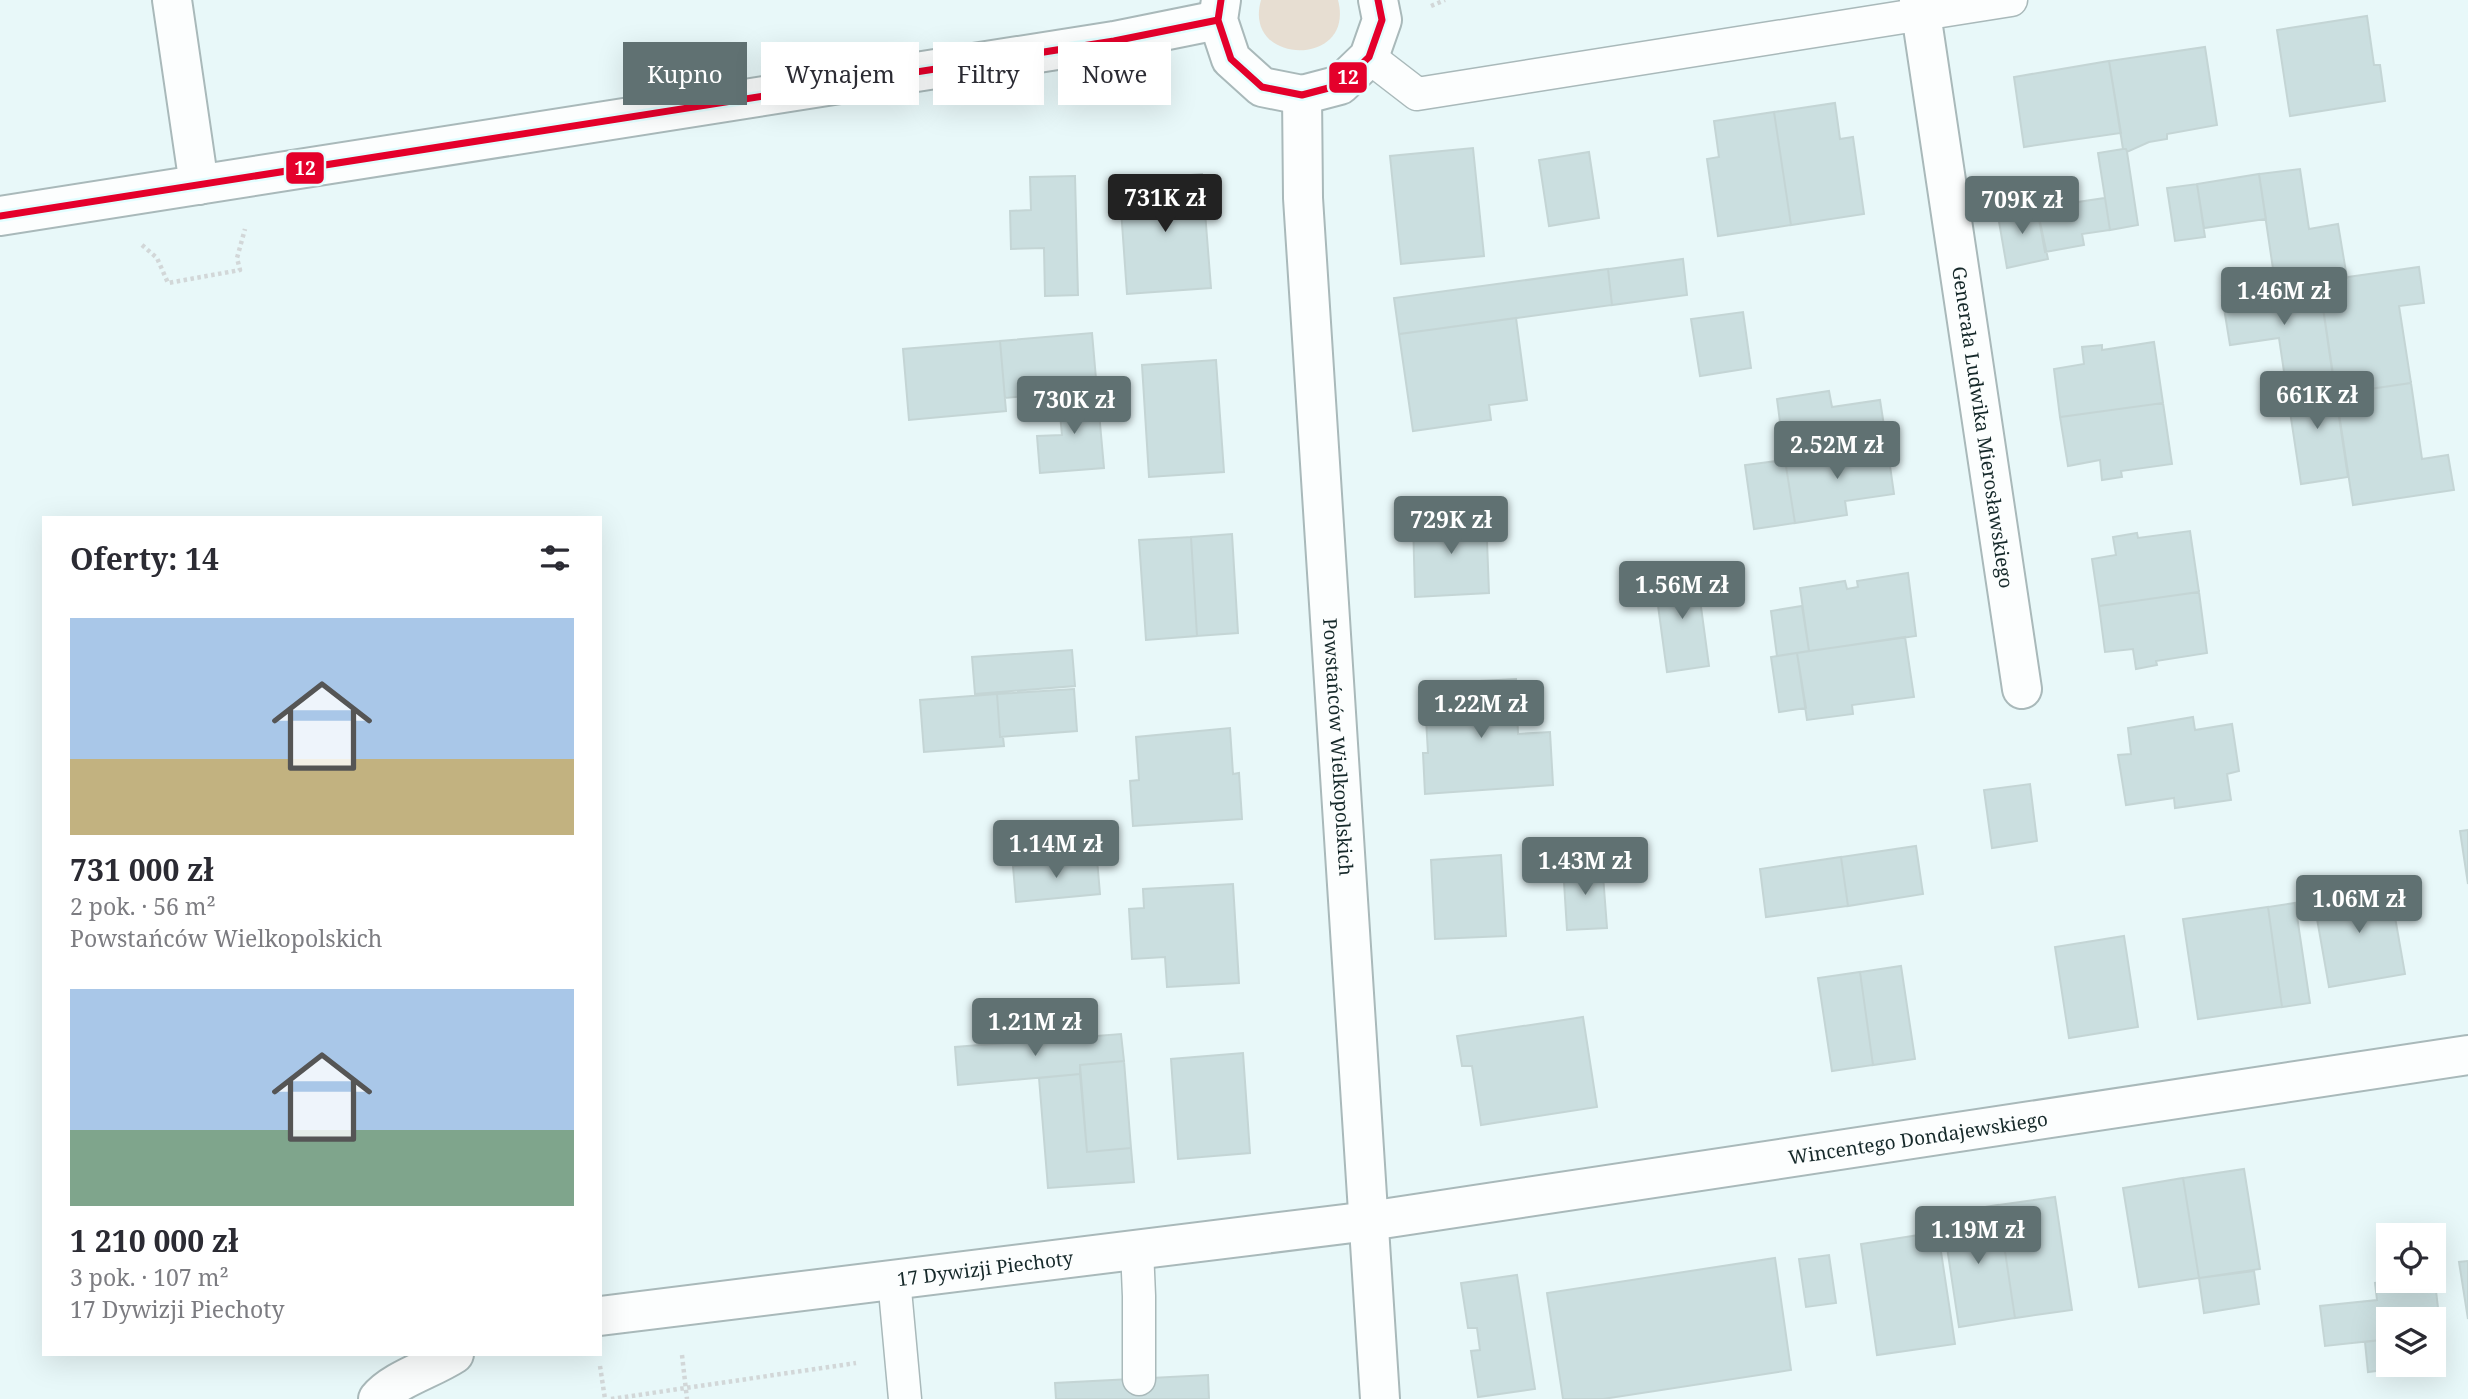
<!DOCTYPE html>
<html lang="pl">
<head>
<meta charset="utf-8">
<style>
	:root { --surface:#fff; --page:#f2f2f3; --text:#2b2b33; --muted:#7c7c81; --accent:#607172 }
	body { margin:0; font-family:"Noto Serif",serif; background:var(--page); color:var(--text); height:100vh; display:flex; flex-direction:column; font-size:26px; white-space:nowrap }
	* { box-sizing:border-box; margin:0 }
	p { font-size:23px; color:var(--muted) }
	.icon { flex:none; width:38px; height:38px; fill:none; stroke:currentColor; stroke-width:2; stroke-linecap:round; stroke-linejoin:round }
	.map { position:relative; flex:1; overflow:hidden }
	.side { position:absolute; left:42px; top:516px; width:560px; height:840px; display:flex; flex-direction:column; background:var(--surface); border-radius:0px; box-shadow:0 7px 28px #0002 }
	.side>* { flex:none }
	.guide { position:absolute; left:623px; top:42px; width:665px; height:63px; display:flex; gap:14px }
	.tools { position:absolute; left:2376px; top:1223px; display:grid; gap:14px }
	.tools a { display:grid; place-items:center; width:70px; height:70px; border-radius:0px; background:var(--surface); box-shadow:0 7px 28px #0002; font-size:35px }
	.price { position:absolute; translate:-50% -60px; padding:0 16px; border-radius:7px; background:var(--accent); color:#fff; font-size:23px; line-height:46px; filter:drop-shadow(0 2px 4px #0008) }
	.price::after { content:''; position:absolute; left:50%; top:42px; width:21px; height:16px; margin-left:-10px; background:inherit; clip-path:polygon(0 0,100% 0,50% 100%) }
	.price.on { background:#222; color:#fff }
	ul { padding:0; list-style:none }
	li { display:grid; align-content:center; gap:14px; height:371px; padding:0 28px }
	li span { display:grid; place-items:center; height:217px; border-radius:0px; color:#555 }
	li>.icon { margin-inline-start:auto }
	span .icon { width:126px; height:126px; fill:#fffc; stroke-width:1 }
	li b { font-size:30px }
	h2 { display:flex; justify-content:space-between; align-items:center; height:84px; padding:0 28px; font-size:30px }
	.pill { padding:0 24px; border-radius:0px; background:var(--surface); box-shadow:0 7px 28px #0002; font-size:24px; line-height:63px }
	.pill.on { background:var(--accent); color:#fff }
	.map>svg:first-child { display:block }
	.green { fill:#e7ded2 }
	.building { fill:#cbdfe0; stroke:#c4d5d5; stroke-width:2 }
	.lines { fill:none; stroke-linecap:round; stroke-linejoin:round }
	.service-casing { stroke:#a9b9ba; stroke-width:35 }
	.minor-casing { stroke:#a9b9ba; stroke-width:42 }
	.path { stroke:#d2d7d8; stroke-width:4.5; stroke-dasharray:3.5 3.5; stroke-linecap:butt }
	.service { stroke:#fcfefe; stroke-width:32 }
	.minor { stroke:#fcfefe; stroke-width:38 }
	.bus-1-casing { stroke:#e2feff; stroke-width:12 }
	.bus-1 { stroke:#e4002b; stroke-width:7 }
	.labels { text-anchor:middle; stroke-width:5; stroke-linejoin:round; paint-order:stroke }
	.street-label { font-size:19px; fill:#16292a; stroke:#e2feff }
	.line-badge { stroke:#e2feff; stroke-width:2.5 }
	.badge-label { font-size:19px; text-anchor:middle; font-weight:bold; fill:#fff }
</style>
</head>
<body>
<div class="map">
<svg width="2468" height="1399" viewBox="0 0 2468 1399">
	<rect width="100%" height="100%" fill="#e8f8f9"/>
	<path class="green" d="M1261 0H1338C1356 68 1242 66 1261 0Z"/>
	<path class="building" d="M2367 16 2374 65H2380L2385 101 2290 116 2277 30Z
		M2205 47 2217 125 2167 134V139L2149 142 2127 152 2126 149H2123L2109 61Z
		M2109 61 2121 133 2024 147 2014 77Z
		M1835 103 1840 139 1853 137 1864 214 1791 225 1774 112Z
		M1774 112 1791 225 1718 236 1707 159 1719 157 1714 121Z
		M1473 148 1484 256 1401 264 1390 156Z
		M2123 149H2126L2127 152 2138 225 2110 230 2098 153Z
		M1589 152 1599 218 1549 226 1539 160Z
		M2300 169 2309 229 2338 224 2347 278 2276 289 2259 174Z
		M1202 174 1211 288 1127 294 1119 181Z
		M2259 174 2266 219 2204 228 2197 184Z
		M1075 176 1078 295 1045 296 1044 248 1011 249 1010 211 1031 210 1030 177Z
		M2197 184 2205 237 2175 241 2167 188Z
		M2105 198 2110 230 2082 234 2084 245 2045 252 2037 208Z
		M2028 205V210L2037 208 2048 259 2007 268 1997 210Z
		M1683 259 1687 295 1612 305 1608 269Z
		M2419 267 2424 303 2399 306 2411 383 2336 394 2319 281Z
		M1608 269 1612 305 1399 334 1394 298Z
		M2319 281 2333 377 2286 385 2279 338 2230 345 2222 296Z
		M1743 312 1751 368 1700 376 1691 319Z
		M1516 318 1527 400 1489 405 1491 420 1413 431 1399 334Z
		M1092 333 1097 390 1005 398 1000 341Z
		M1000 341 1006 411 909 420 903 349Z
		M2154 342 2163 403 2060 417 2054 369 2084 364 2082 347 2102 345V350Z
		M1216 360 1224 472 1149 477 1142 365Z
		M2333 377 2348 477 2301 484 2286 385Z
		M2411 383 2422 459 2448 455 2454 490 2353 505 2336 394Z
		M1097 390 1104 468 1040 473 1037 436 1062 435 1058 393Z
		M1829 391 1832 407 1880 400 1887 445 1785 460 1777 399Z
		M2163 403 2172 464 2121 471 2122 477 2102 480 2100 460 2068 466 2060 417Z
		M1887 445 1894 494 1845 501 1847 515 1795 523 1785 460Z
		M1785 460 1795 523 1754 529 1745 465Z
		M1486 515 1489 593 1415 597 1413 519Z
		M2190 531 2199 592 2099 606 2092 559 2116 555 2113 537 2137 533 2138 538Z
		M1232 534 1238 633 1197 636 1191 537Z
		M1191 537 1197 636 1146 640 1139 540Z
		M1696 570 1709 666 1667 672 1654 576Z
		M1908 573 1916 636 1809 651 1800 588 1845 581 1847 589 1858 587 1857 581Z
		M2199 592 2207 653 2156 661 2157 665 2136 669 2133 649 2105 652 2099 606Z
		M1802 606 1809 651 1777 656 1771 611Z
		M1905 637 1914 697 1852 705 1853 714 1807 720 1797 653Z
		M1072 650 1075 686 975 694 972 657Z
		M1797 653 1806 708 1779 712 1771 657Z
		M1516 679 1518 734 1550 732 1553 785 1425 794 1423 753H1428L1424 684Z
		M1074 689 1077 731 1000 737 997 694Z
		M997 694 1000 737H1003L1004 746 924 752 920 700Z
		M2193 717 2195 730 2232 724 2239 771 2227 774 2231 800 2175 808 2174 798 2126 805 2118 755 2131 754 2128 728Z
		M1230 728 1233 774 1239 773 1242 819 1133 826 1130 781 1139 780 1136 737Z
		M2030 784 2037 841 1992 848 1984 790Z
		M2468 830V884L2460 831Z
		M1916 846 1923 894 1848 906 1841 857Z
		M1501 855 1506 936 1435 939 1431 860Z
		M1841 857 1848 906 1766 917 1760 869Z
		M1097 859 1100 894 1016 902 1013 866Z
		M1602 862 1607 928 1567 930 1563 866Z
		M2389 883 2405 974 2329 987 2313 896Z
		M1233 884 1239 983 1167 987 1165 957 1132 959 1129 909 1144 908 1143 889Z
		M2295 903 2310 1003 2282 1007 2268 907Z
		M2268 907 2282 1007 2198 1019 2183 919Z
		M2124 936 2138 1027 2069 1038 2055 947Z
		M1901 966 1915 1059 1873 1065 1860 972Z
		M1860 972 1873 1065 1832 1071 1818 978Z
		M1583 1017 1597 1107 1481 1125 1472 1066H1462L1457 1036Z
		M1121 1034 1124 1061 1080 1065V1074L958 1085 955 1047Z
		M1243 1053 1250 1153 1178 1159 1171 1059Z
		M1124 1061 1131 1148 1087 1152 1080 1065Z
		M1080 1074 1087 1152 1131 1148 1134 1182 1048 1188 1039 1078Z
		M2244 1169 2260 1269 2199 1278 2183 1178Z
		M2183 1178 2199 1278 2139 1287 2123 1188Z
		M2055 1197 2072 1310 2015 1318 1998 1205Z
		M1998 1205 2015 1318 1959 1327 1942 1214Z
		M1938 1232 1955 1344 1877 1355 1861 1244Z
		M1829 1255 1836 1303 1806 1307 1799 1259Z
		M1775 1258 1791 1370 1603 1399H1563L1547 1293Z
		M2468 1261V1319L2459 1262Z
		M2254 1271 2259 1304 2204 1313 2199 1278Z
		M1517 1275 1535 1389 1478 1397 1471 1351 1480 1350 1477 1328H1468L1461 1283Z
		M2395 1281H2430L2431 1292 2436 1291 2441 1333 2434 1334V1320H2389V1339L2325 1346 2320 1306 2377 1300 2375 1283Z
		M2389 1339V1365H2405L2406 1367 2368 1372 2365 1342Z
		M1208 1375 1209 1399H1056L1055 1383Z"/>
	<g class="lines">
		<defs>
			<path id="service" d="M1369 57 1417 94 2011 0
				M1137 1249 1139 1296V1379
				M894 1279 905 1399"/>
			<g id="minor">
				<path d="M172 0 199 185"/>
				<path d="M1221 0 1218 20 1231 59 1262 87 1302 95 1340 85 1369 57 1382 20 1378 0"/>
				<path id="s1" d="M1919 0 2022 689"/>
				<path id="s2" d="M1302 95 1303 198 1380 1399"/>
				<path d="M0 216 1114 41 1218 20"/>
				<path id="s3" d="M600 1316 1369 1221 2468 1055"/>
				<path d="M378 1399C393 1380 431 1369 454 1354"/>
			</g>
		</defs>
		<use href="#service" class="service-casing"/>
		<use href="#minor" class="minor-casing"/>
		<path class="path" d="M1431 6 1445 0
			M142 245 157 258 168 283 240 270 237 258 245 229
			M682 1355 687 1399
			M600 1366 605 1399
			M611 1399 856 1363"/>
		<use href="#service" class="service"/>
		<use href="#minor" class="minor"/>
		<defs>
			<path id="bus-1" d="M1221 0 1218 20 1231 59 1262 87 1302 95 1340 85 1369 57 1382 20 1378 0
				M0 216 1114 41 1218 20"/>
		</defs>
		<use href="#bus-1" class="bus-1-casing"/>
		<use href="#bus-1" class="bus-1"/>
	</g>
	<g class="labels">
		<g class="street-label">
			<text dy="7" stroke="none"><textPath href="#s1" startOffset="432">Generała Ludwika Mierosławskiego</textPath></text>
			<text dy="7" stroke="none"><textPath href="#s2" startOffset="653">Powstańców Wielkopolskich</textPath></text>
			<text dy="7" stroke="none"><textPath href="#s3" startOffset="1330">Wincentego Dondajewskiego</textPath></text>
			<text dy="7" stroke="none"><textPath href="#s3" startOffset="388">17 Dywizji Piechoty</textPath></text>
		</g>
	</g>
	<g class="line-badge">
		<rect x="1328" y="61" width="40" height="33" rx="7" fill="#e4002b"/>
		<rect x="285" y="151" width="40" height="34" rx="7" fill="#e4002b"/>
	</g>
	<g class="badge-label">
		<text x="1348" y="84">12</text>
		<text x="305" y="175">12</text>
	</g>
</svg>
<div class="tools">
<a><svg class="icon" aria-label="locate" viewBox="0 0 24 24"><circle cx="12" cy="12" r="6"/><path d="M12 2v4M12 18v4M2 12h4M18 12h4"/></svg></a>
<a><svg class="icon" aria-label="layers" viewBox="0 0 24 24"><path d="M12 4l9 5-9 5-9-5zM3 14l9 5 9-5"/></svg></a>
</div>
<b class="price on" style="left:1165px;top:234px">731K zł</b>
<b class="price" style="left:2022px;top:236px">709K zł</b>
<b class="price" style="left:2284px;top:327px">1.46M zł</b>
<b class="price" style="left:2317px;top:431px">661K zł</b>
<b class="price" style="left:1074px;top:436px">730K zł</b>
<b class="price" style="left:1837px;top:481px">2.52M zł</b>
<b class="price" style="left:1451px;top:556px">729K zł</b>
<b class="price" style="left:1682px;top:621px">1.56M zł</b>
<b class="price" style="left:1481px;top:740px">1.22M zł</b>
<b class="price" style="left:1056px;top:880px">1.14M zł</b>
<b class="price" style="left:1585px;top:897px">1.43M zł</b>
<b class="price" style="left:2359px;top:935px">1.06M zł</b>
<b class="price" style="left:1035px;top:1058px">1.21M zł</b>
<b class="price" style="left:1978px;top:1266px">1.19M zł</b>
<div class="guide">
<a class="pill on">Kupno</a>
<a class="pill">Wynajem</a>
<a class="pill">Filtry</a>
<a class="pill">Nowe</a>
</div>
<section class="side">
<h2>Oferty: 14<svg class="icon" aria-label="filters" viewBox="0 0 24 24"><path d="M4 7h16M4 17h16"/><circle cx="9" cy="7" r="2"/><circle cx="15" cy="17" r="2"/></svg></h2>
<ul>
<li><span style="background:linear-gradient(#a9c7e8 65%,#c2b280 0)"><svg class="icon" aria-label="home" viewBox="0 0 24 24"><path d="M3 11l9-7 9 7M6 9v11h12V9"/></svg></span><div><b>731 000 zł</b><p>2 pok. · 56 m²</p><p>Powstańców Wielkopolskich</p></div></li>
<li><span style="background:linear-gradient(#a9c7e8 65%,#7fa58c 0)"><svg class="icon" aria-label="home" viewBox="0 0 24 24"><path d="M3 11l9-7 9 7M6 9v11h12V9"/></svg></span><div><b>1 210 000 zł</b><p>3 pok. · 107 m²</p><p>17 Dywizji Piechoty</p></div></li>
</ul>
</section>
</div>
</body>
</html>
